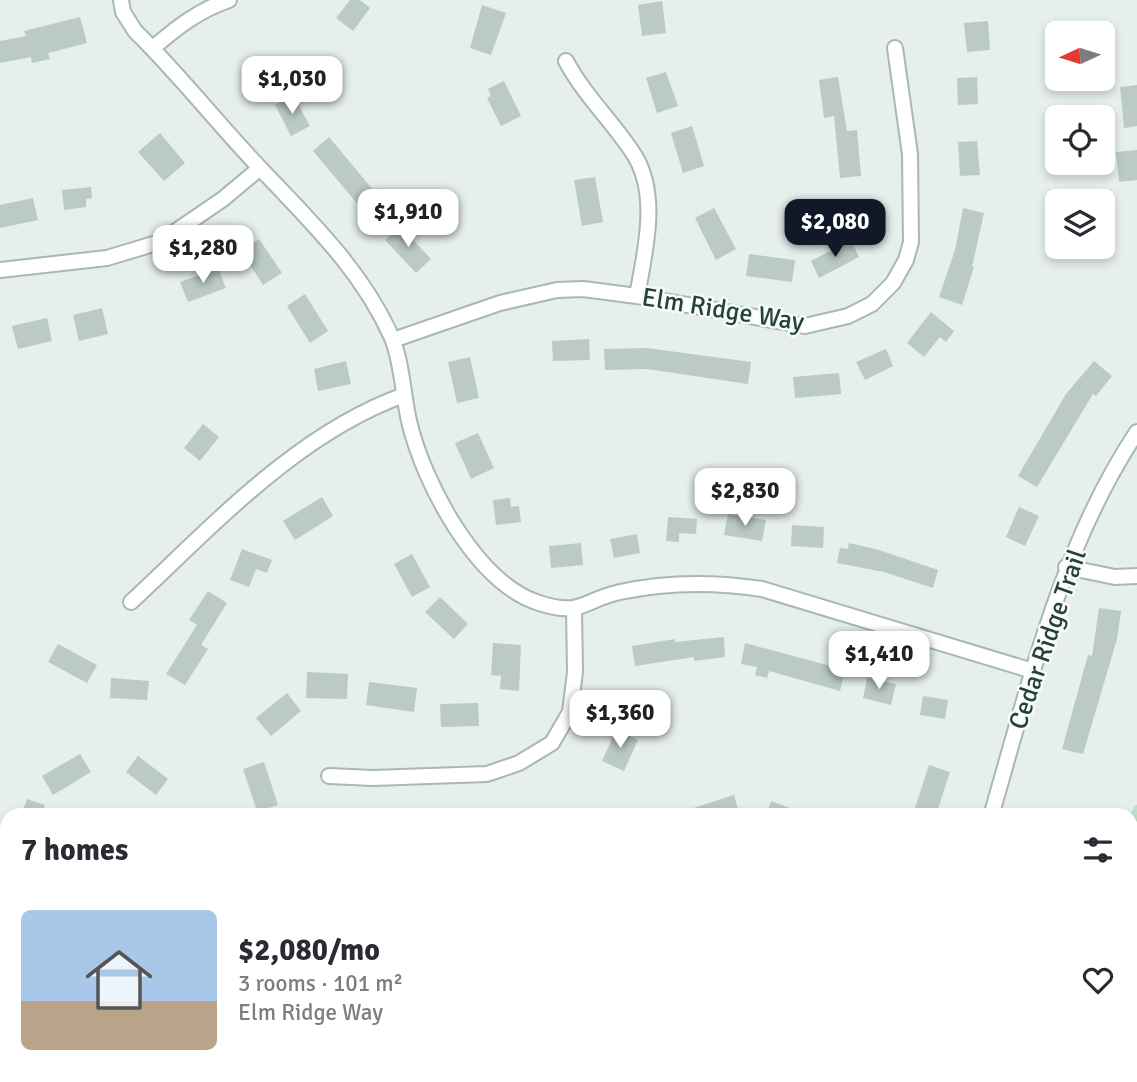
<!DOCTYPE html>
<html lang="en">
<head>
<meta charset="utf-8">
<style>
	:root { --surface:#fff; --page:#f7f7f7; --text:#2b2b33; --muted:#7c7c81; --accent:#111827 }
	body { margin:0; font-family:Signika,sans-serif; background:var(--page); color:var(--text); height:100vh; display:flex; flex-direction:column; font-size:26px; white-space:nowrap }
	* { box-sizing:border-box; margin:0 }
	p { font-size:23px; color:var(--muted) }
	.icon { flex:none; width:38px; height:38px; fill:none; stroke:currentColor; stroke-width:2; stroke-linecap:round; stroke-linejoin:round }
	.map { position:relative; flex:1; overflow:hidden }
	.panel { position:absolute; left:0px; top:808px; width:1138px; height:275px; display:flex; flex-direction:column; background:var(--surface); border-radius:21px 21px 0 0; box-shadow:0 4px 10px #0003 }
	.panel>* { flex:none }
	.needle { width:46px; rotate:266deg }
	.fabs { position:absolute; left:1045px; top:21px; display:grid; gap:14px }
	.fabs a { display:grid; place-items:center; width:70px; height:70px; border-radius:10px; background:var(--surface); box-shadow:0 4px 10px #0003; font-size:35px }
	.price { position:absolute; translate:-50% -60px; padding:0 16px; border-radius:14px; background:#fff; color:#222; font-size:23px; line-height:46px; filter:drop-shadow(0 2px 4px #0008) }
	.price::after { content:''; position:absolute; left:50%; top:42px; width:21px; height:16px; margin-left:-10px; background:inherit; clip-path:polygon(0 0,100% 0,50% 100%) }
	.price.active { background:var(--accent); color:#fff }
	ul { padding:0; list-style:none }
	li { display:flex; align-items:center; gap:21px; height:175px; padding:0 21px }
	li span { display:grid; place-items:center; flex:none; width:196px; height:140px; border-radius:10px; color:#555 }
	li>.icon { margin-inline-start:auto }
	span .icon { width:84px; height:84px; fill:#fffc; stroke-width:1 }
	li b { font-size:30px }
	h2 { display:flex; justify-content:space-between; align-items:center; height:84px; padding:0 21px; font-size:30px }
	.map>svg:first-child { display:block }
	.green { fill:#bfe0c8 }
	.building { fill:#bbcac4 }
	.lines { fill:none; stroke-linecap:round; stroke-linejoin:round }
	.minor-casing { stroke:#a8b8b2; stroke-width:18 }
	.minor { stroke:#fff; stroke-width:14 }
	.labels { text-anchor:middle; stroke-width:5; stroke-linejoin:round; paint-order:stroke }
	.street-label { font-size:26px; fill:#24423a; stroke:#f7fbf9 }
</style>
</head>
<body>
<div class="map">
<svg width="1137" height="1082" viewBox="0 0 1137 1082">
	<rect width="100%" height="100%" fill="#e6efeb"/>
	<path class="green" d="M1135 805H1137V1082H1005L1007 1076H1130V815Z"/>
	<path class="building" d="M350 0H360L370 8 353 31 336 18Z
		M662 1 666 33 642 36 638 5Z
		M482 5 506 13 491 55 470 48Z
		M80 17 87 43 48 53 50 59 32 63 31 57 0 63V41L26 36 24 31Z
		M988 21 990 50 967 52 964 23Z
		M666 72 678 106 657 113 646 78Z
		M838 77 847 131 857 130 861 176 840 178 834 116 824 118 819 80Z
		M977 77 978 104 958 105 957 78Z
		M504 81 521 116 501 126 487 98 491 96 488 89Z
		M1137 85V126L1124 128 1120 87Z
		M293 95 310 126 291 136 275 105Z
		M692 126 704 166 683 173 671 133Z
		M160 133 185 163 164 181 138 152Z
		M329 137 374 191 379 188 391 203 371 220 313 151Z
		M977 141 980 175 960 176 958 142Z
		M1137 150V180L1119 182 1116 152Z
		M595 177 603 222 582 226 574 180Z
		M91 187 92 198 86 199V207L64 210 62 190Z
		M33 198 38 220 0 228V205Z
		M714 208 736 249 716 260 695 218Z
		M963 208 984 213 972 267H974L962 305 939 297 955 250Z
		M400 226 431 259 416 273 385 240Z
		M259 239 282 273 263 285 241 251Z
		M851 240 859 257 819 278 811 261Z
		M749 254 795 260 792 282 746 276Z
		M218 268 226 288 188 302 180 282Z
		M305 294 328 331 310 343 287 306Z
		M102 308 108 334 79 341 73 315Z
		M931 312 954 331 946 342 940 337 924 357 907 343Z
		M47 318 52 341 18 349 12 326Z
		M589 339 590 360 553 361 552 341Z
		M647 348 751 362 748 384 647 369 605 370 604 349Z
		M886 349 893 366 865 380 856 362Z
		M470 357 479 398 457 403 448 362Z
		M346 361 351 384 318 391 314 369Z
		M1094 361 1112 376 1096 396 1093 394 1037 487 1018 476 1066 394Z
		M839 373 841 394 795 398 793 377Z
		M203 424 219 437 200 461 184 448Z
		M478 433 494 468 471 479 455 443Z
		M322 497 333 516 295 540 283 521Z
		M510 498 511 507 519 506 521 522 496 525 493 500Z
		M1019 507 1039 516 1025 546 1006 537Z
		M728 514 766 520 762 541 724 535Z
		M668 517 697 519 696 534 679 533V542L666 541Z
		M792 525 824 527 823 548 791 546Z
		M637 534 640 553 614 558 610 539Z
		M581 543 583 565 551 568 549 546Z
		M849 543 879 550 938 570 933 588 884 572 837 563 840 548 848 549Z
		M242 549 272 560 267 573 256 569 249 587 230 580Z
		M412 554 430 587 412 597 394 564Z
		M208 591 227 603 201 645 208 649 185 685 166 674 197 625 189 620Z
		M440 597 468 624 454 639 425 612Z
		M1099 608 1121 611 1117 639 1083 754 1062 749 1088 655 1092 656Z
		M724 637 725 657 694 661V657L635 666 632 646 675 639V642Z
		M493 643 521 645 519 691 500 689 501 676 491 675Z
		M745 643 845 670 840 691 769 671 767 678 755 675 757 667 741 664Z
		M58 644 97 665 87 683 48 662Z
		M307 672 348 674 347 699 306 698Z
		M111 678 149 681 147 700 110 698Z
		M867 678 896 684 891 705 863 698Z
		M369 682 417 688 414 712 366 705Z
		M287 693 301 711 271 736 256 718Z
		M923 696 948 700 945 719 920 715Z
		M478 703 479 726 441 727 440 704Z
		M616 730 638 740 624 771 602 761Z
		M80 754 91 772 53 795 42 776Z
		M138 756 168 779 156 795 126 772Z
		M264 762 278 805 257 811 243 769Z
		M929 765 950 772 936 815 915 808Z
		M734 795 740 816H678V813Z
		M27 799 45 805 42 816H21Z
		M771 801 808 815 807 816H766Z"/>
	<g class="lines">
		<defs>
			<path id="minor" d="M121 0 123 12 135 31C179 74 217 123 260 168 309 220 362 270 392 338 402 363 403 394 409 421 423 482 476 583 539 603 582 617 583 600 620 592 666 582 716 582 762 589L1033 671
				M153 48C176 28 199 10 229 0
				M566 61C584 95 612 121 633 153 660 193 645 252 637 296
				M0 270 107 258 160 242 223 199 260 168
				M393 340 500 303 557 290 583 289 637 296 805 326 848 316 872 304 893 283 906 260 911 242 910 154 895 48
				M1066 567 1115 577 1137 576
				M131 602C213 526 296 434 404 395
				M329 776 373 778 487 774 519 763 552 743 570 712 575 672 574 610
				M991 816C1029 686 1061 546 1137 432
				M554 1076 558 1082
				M127 1082 128 1076
				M386 1082 392 1076
				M896 1082 902 1076"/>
		</defs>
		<use href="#minor" class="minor-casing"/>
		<use href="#minor" class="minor"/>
	</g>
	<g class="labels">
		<g class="street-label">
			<text transform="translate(723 309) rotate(9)" y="9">Elm Ridge Way</text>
			<text transform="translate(1047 639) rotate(-71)" y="9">Cedar Ridge Trail</text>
		</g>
	</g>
</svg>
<div class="fabs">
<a><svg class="needle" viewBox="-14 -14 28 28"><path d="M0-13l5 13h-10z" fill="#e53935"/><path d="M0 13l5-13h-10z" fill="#7c7c81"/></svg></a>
<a><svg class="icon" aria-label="locate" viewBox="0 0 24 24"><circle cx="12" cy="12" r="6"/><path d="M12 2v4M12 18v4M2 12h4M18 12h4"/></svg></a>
<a><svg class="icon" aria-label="layers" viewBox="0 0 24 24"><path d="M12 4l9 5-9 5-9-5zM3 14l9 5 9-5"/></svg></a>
</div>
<b class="price" style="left:292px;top:116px">$1,030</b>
<b class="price" style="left:408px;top:249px">$1,910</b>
<b class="price active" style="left:835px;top:259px">$2,080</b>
<b class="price" style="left:203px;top:285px">$1,280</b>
<b class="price" style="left:745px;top:528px">$2,830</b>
<b class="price" style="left:879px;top:691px">$1,410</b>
<b class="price" style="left:620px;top:750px">$1,360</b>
<section class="panel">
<h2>7 homes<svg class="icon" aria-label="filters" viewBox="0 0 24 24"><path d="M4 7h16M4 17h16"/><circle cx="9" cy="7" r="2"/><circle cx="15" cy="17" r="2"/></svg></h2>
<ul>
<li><span style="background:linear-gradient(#a9c7e8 65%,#b9a48a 0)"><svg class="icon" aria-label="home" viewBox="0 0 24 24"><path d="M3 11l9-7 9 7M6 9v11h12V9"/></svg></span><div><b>$2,080/mo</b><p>3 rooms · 101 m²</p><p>Elm Ridge Way</p></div><svg class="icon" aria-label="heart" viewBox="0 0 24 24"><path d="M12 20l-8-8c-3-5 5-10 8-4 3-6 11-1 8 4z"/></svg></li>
</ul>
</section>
</div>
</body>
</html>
